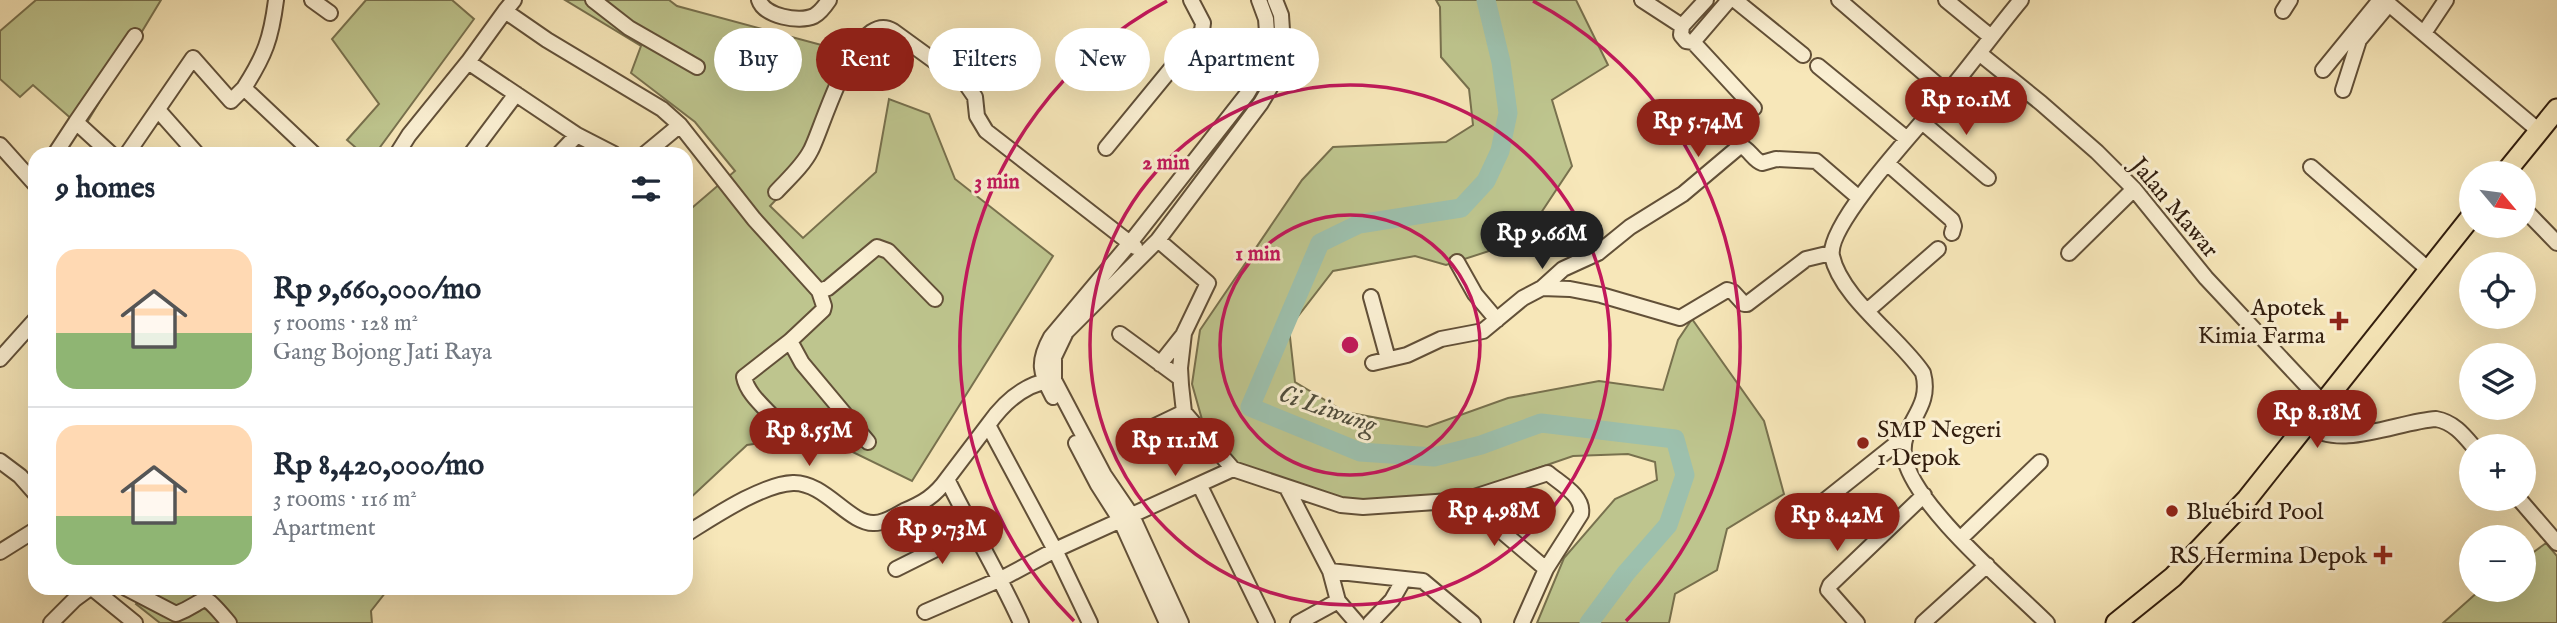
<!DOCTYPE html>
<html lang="en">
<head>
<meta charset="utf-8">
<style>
	:root { --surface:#fff; --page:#f6f6f7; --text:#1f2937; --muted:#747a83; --line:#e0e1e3; --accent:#8f2418 }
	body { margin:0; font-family:"IM FELL English",serif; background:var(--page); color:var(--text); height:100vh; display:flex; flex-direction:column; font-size:26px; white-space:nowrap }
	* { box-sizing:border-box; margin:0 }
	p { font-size:23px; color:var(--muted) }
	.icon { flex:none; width:38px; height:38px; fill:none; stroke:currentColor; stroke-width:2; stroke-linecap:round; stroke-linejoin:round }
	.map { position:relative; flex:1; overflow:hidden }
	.side { position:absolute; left:28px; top:147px; width:665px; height:448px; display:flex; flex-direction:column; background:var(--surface); border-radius:21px; box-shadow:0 7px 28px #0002 }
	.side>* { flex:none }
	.banner { position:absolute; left:714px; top:28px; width:665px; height:63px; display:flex; gap:14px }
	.needle { width:46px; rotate:119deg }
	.tools { position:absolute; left:2459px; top:161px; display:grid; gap:14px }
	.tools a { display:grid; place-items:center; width:77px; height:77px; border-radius:50%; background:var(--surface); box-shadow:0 7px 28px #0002; font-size:35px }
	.price { position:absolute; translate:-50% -60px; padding:0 16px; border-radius:24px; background:var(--accent); color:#fff; font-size:23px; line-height:46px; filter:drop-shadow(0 2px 4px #0008) }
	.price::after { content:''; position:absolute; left:50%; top:42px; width:21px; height:16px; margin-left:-10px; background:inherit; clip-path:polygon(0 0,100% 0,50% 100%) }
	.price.selected { background:#222; color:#fff }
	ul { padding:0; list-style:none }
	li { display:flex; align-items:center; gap:21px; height:175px; padding:0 28px }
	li+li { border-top:2px solid var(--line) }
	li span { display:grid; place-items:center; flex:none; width:196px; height:140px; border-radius:21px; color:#555 }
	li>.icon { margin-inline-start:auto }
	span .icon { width:84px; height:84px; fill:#fffc; stroke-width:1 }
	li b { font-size:30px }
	h2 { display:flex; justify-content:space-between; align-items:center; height:84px; padding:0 28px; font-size:30px }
	.pill { padding:0 24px; border-radius:32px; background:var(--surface); box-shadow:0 7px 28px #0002; font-size:24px; line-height:63px }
	.pill.selected { background:var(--accent); color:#fff }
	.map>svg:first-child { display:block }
	.green { fill:#bec58e; stroke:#78714e; stroke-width:2 }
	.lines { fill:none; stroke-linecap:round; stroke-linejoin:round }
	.river { stroke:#9dc0ad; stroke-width:19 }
	.minor-casing { stroke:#625038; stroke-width:18 }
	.major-casing { stroke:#311d0d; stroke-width:23 }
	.minor { stroke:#faefd2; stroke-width:14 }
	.major { stroke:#f7e7b9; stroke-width:19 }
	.ring { fill:none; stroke:#c2185b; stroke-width:3.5 }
	.poi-dot { fill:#8f2418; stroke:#faefd2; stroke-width:2.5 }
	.labels { text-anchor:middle; stroke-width:6; stroke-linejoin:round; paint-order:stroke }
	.street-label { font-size:24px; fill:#311d0d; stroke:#faefd2 }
	.poi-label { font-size:24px; fill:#311d0d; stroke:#faefd2; text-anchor:end }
	.water-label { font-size:26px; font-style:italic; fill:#514e3d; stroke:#faefd2 }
	.centre { fill:#c2185b; stroke:#faefd2; stroke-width:3.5 }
	.ring-label { font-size:21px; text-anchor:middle; font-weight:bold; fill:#c2185b; stroke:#faefd2; stroke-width:6; stroke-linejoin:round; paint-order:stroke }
</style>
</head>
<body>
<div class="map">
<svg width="2557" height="623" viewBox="0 0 2557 623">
	<rect width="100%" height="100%" fill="#f7e7b9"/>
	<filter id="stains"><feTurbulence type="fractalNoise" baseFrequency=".00286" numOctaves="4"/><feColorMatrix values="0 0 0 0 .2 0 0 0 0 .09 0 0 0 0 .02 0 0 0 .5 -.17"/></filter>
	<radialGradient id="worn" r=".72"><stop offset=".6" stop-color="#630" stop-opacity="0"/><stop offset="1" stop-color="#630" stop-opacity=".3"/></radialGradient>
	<path class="green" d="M36 0H161L83 129 33 85 20 97 0 79V31Z
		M366 0H452L474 19 375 154H363L347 140 379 104 332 39Z
		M565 0H669L677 6 840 50 811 163 770 206 803 238 876 172 889 99 929 114 955 179 1053 256 912 481 818 435 747 445 686 502V213L735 171 695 122 631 73 641 46Z
		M1436 0H1576L1608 65 1552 100 1572 166 1523 240 1446 265 1415 256 1333 271 1289 328 1295 382 1345 412 1427 427 1508 398 1599 381 1663 390 1678 340 1692 319 1764 421 1784 494 1727 529 1717 570 1675 594 1669 623H1537L1564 558 1615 499 1657 480 1655 462 1628 454 1573 456 1422 508 1348 510 1229 460 1203 423 1192 384 1200 330 1302 180 1333 147 1446 142 1473 125 1469 89 1441 57 1440 7Z
		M2546 543 2557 556V623H2443L2480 590H2524V559Z
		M148 588H389L371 611 372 623H160L136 604Z"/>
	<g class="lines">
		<path class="river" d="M1486 0 1501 62 1508 113 1500 151 1486 181 1461 208 1359 224 1320 243 1250 407 1360 452 1434 457 1481 445 1541 423 1675 439 1685 475 1668 525 1626 573 1589 623"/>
		<defs>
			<path id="minor" d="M276 0C271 39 265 55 244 88L314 154
				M312 0 330 13
				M514 0 505 11 547 40 662 109 680 125 754 219 819 291 824 306 823 310 790 341 744 377C747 393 763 406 774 418
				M593 0 629 28 697 67
				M759 0C764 16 799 23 814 16 821 12 825 6 829 0
				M1642 0 1682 26
				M1706 0 1682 26 1681 35 1686 41 1693 42 1754 108
				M1735 0 1803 55
				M1839 0 1947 93
				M1946 0 1991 37
				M2021 0C1996 30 1973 62 1948 92 1925 120 1826 224 1832 256 1841 298 1900 338 1923 373 1933 410 1900 423 1904 455 1911 504 2011 587 2047 623
				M2384 0 2539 131
				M2283 11 2290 0
				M2424 33 2446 0
				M1693 42 1729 0
				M1979 53 2041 103 2097 152 2134 189 2206 278 2324 404 2340 435
				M468 62 577 135 614 154
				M1818 66 1907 139
				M2323 70 2380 0
				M2343 90 2359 40 2389 4
				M158 110 197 154
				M76 122 135 36
				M1922 122 1988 178
				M0 145 35 184
				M1106 148 1202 31 1203 23 1191 0
				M55 154 76 122 111 154
				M127 154 193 58 231 101 244 88
				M397 154 409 135 468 62 505 11
				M471 154 516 94
				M559 154 577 135
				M645 154 680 125
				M1888 164 1952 220 1954 226 1952 233
				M2311 167 2430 271
				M776 192C788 179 803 166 811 150 823 128 855 8 893 31L966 84 975 97 977 116 986 131 1135 247
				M2524 209 2557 243
				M1158 240 1208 283 1184 333 1180 368 1181 385 1184 412 1233 469 1341 505 1363 507 1465 500 1548 473C1561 484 1584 496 1581 514L1546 569 1522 623
				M2069 253 2134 189
				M1457 262 1475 294 1497 320
				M1542 288 1563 269 1598 253 1630 227 1683 194 1740 146C1749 148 1753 160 1762 163L1776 159 1816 161 1859 198
				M819 291 828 288 877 247 888 251 935 299
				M1371 297 1388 359
				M1867 311 1938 249
				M1120 334 1180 378
				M790 341 802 363 868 442
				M0 359 35 320
				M1373 363 1407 355 1441 339 1483 331 1523 298 1542 288 1570 289 1601 295 1680 318 1727 290 1733 292 1744 304H1747L1806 259 1831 253
				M1160 364 1183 335
				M1052 380C1024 384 1004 402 988 425L1055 550 1090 623
				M1053 397C1040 373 1037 362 1051 337L1130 243 1247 94 1264 65 1268 45 1266 19 1259 0
				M988 425 947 479C971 528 999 574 1021 623
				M2308 425C2340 451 2399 421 2436 419 2453 422 2463 434 2473 446
				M1134 436 1184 412
				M1076 443 1098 485 1121 521 1167 623
				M0 461 20 476 35 493
				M1200 486 1267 623
				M1287 488 1330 571 1338 601 1357 623
				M2519 499 2557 543
				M1465 500 1546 569
				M1823 502 1907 435
				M686 534C712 518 762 484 793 483 825 482 849 524 874 523 885 523 895 516 904 511 923 503 935 496 947 479
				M1960 539 2040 462
				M0 552 35 530
				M896 569 972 531
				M1330 571 1423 581 1473 623
				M92 588 135 623
				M126 588 176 614C210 601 199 587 229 623
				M925 612 1001 579 1055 550 1233 469
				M51 623 75 599 90 588
				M1181 623 1132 516 1104 475 1054 380V357L1066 332 1158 240 1261 103 1278 74 1283 45 1281 15 1275 0
				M1298 623 1338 601
				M1370 623 1392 600 1404 579
				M1857 623 1828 590 1830 585 1924 495
				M1923 623 1987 565"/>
			<path id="major" d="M2505 173 2557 109
				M2116 623 2173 577 2247 499 2471 217"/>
		</defs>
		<use href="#minor" class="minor-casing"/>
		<use href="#major" class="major-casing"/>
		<use href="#minor" class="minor"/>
		<use href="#major" class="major"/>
	</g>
	<g class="ring">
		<circle cx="1350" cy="345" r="130"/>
		<circle cx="1350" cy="345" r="260"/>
		<path d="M1074 621A390 390 0 0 1 1167 1M1533 1A390 390 0 0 1 1626 621"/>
	</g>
	<g class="poi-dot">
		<path d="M2335.5 310.5h7v7h7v7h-7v7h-7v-7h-7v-7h7z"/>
		<circle cx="1863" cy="443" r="7"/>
		<circle cx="2172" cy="511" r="7"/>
		<path d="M2379.5 544.5h7v7h7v7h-7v7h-7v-7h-7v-7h7z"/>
	</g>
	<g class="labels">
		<g class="street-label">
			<text transform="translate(2175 207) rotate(50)" y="8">Jalan Mawar</text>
		</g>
		<g class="poi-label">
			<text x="2325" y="315">Apotek<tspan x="2325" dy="28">Kimia Farma</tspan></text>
			<text x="1877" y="437" text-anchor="start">SMP Negeri<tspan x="1877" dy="28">1 Depok</tspan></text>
			<text x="2186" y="519" text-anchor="start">Bluebird Pool</text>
			<text x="2367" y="563">RS Hermina Depok</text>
		</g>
		<g class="water-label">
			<text transform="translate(1328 408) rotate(19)" y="9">Ci Liwung</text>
		</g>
	</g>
	<circle cx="1350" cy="345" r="10" class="centre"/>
	<g class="ring-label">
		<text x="1166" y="169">2 min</text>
		<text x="997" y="188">3 min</text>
		<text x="1258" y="260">1 min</text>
	</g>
	<rect width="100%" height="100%" filter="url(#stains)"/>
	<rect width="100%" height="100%" fill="url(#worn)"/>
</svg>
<div class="tools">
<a><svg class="needle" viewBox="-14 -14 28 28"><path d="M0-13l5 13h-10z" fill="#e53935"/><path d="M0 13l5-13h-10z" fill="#747a83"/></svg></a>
<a><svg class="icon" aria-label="locate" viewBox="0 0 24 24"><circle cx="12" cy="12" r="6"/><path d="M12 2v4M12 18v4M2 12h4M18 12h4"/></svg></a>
<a><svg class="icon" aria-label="layers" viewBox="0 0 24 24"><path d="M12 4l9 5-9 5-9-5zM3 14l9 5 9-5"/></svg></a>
<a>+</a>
<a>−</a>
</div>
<b class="price" style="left:1966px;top:137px">Rp 10.1M</b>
<b class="price" style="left:1698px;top:159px">Rp 5.74M</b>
<b class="price selected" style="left:1542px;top:271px">Rp 9.66M</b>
<b class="price" style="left:2317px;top:450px">Rp 8.18M</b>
<b class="price" style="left:809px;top:468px">Rp 8.55M</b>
<b class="price" style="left:1175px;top:478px">Rp 11.1M</b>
<b class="price" style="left:1494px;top:548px">Rp 4.98M</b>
<b class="price" style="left:1837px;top:553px">Rp 8.42M</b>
<b class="price" style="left:942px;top:566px">Rp 9.73M</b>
<div class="banner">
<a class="pill">Buy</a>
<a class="pill selected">Rent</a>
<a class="pill">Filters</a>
<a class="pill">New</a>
<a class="pill">Apartment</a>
</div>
<section class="side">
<h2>9 homes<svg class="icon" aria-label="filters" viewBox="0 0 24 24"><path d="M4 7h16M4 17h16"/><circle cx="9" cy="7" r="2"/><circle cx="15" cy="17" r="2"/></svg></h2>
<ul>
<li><span style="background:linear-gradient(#ffd9b3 60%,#8fb573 0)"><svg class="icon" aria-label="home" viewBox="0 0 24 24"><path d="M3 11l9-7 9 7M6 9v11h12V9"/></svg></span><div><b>Rp 9,660,000/mo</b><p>5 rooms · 128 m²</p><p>Gang Bojong Jati Raya</p></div></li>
<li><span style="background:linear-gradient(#ffd9b3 65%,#8fb573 0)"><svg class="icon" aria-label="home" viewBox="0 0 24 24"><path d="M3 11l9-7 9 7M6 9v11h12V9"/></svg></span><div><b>Rp 8,420,000/mo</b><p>3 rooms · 116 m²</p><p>Apartment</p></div></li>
</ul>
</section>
</div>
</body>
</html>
